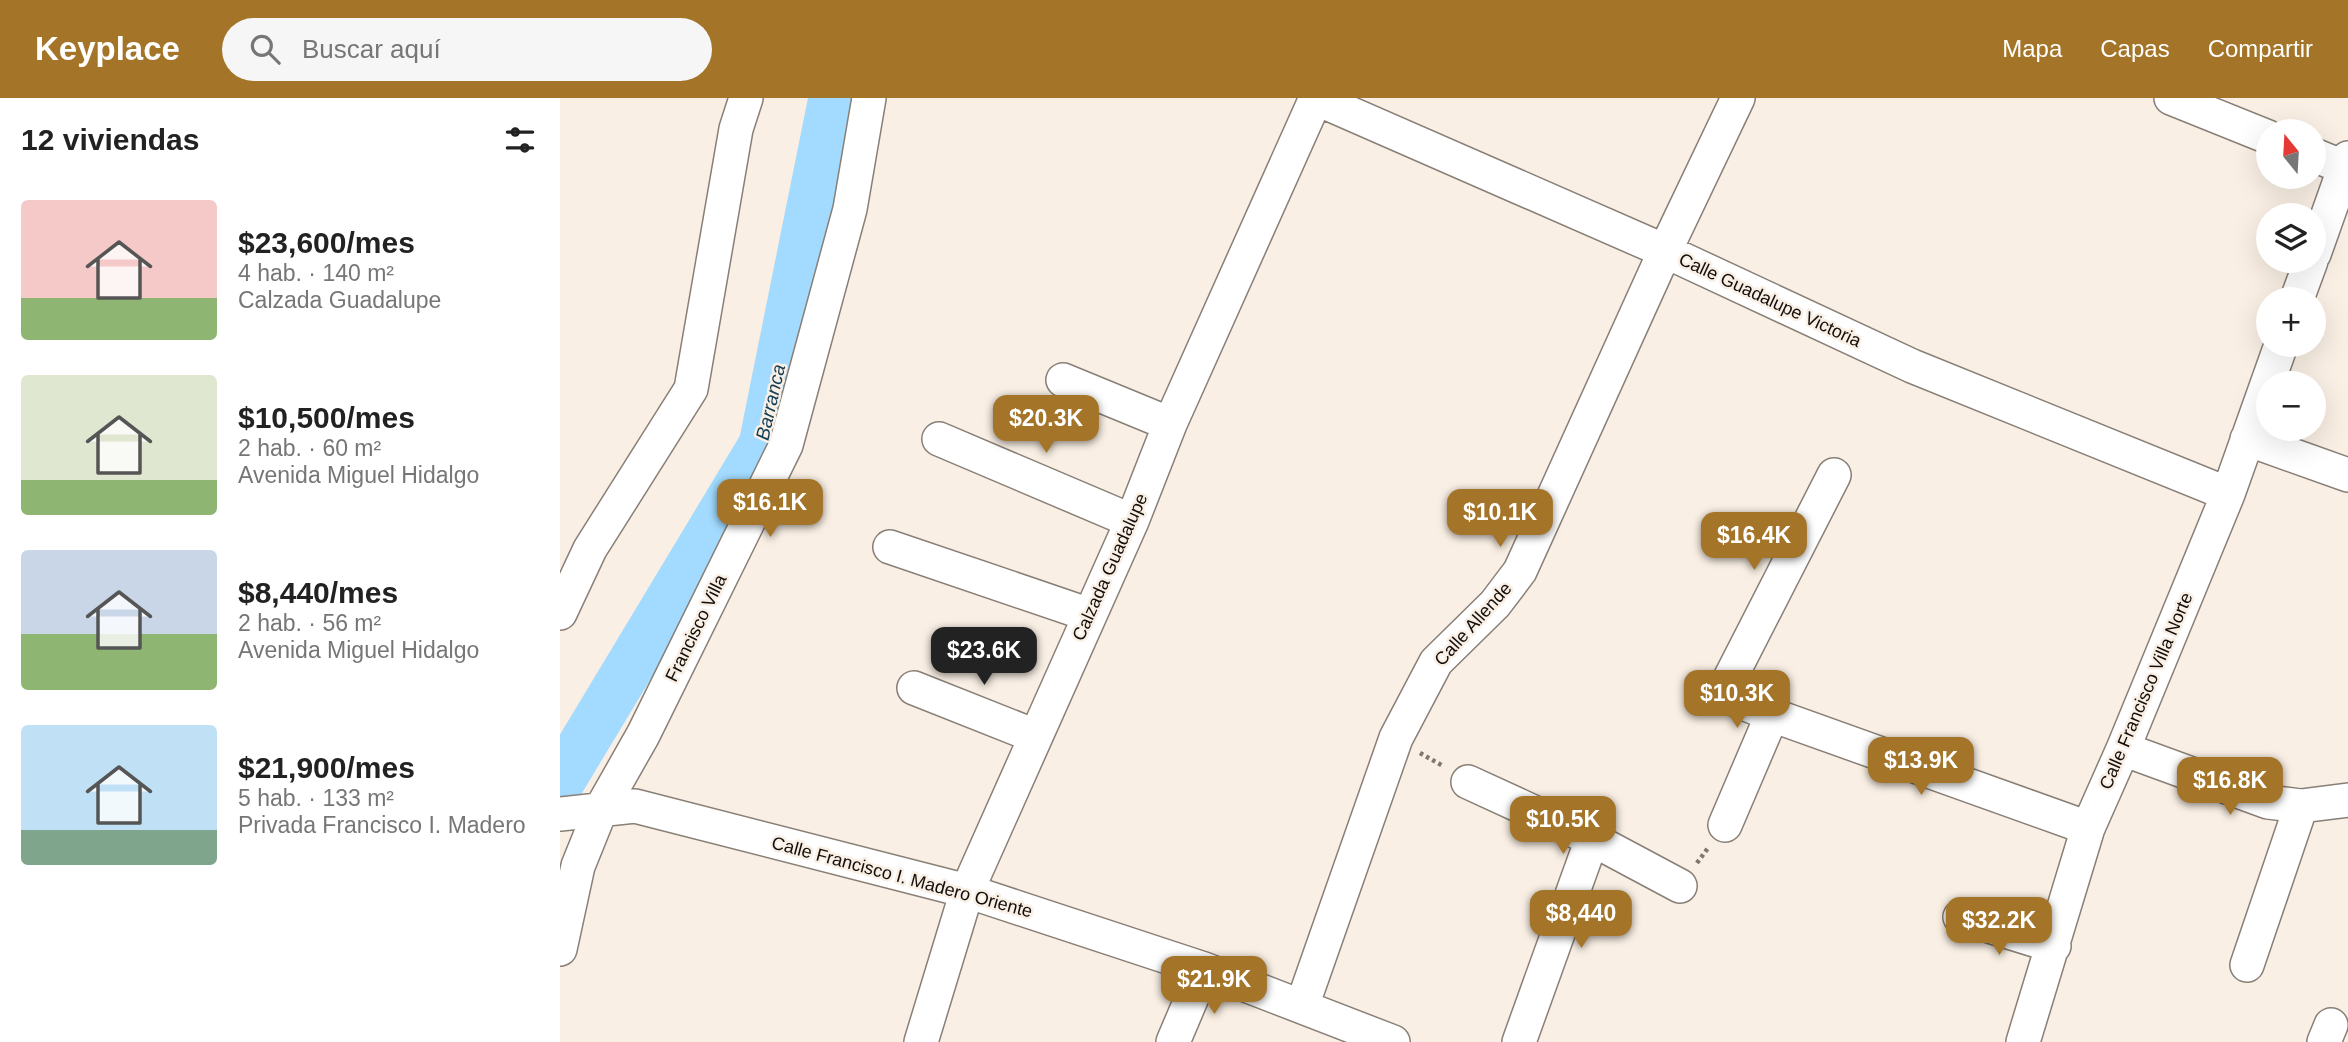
<!DOCTYPE html>
<html lang="es">
<head>
<meta charset="utf-8">
<style>
	:root { --surface:#fff; --page:#f6f6f6; --text:#222; --muted:#767676; --accent:#a47528 }
	body { margin:0; font-family:Arial,sans-serif; background:var(--page); color:var(--text); height:100vh; display:flex; flex-direction:column; font-size:26px; white-space:nowrap }
	* { box-sizing:border-box; margin:0 }
	p { font-size:23px; color:var(--muted) }
	.icon { flex:none; width:38px; height:38px; fill:none; stroke:currentColor; stroke-width:2; stroke-linecap:round; stroke-linejoin:round }
	.map { position:relative; flex:1; overflow:hidden }
	.side { display:flex; flex-direction:column; background:var(--surface); width:560px }
	.side>* { flex:none }
	.needle { width:46px; rotate:342deg }
	.buttons { position:absolute; left:1696px; top:21px; display:grid; gap:14px }
	.buttons a { display:grid; place-items:center; width:70px; height:70px; border-radius:50%; background:var(--surface); box-shadow:0 7px 28px #0002; font-size:35px }
	.price { position:absolute; translate:-50% -60px; padding:0 16px; border-radius:14px; background:var(--accent); color:#fff; font-size:23px; line-height:46px; filter:drop-shadow(0 2px 4px #0008) }
	.price::after { content:''; position:absolute; left:50%; top:42px; width:21px; height:16px; margin-left:-10px; background:inherit; clip-path:polygon(0 0,100% 0,50% 100%) }
	.price.current { background:#222; color:#fff }
	ul { padding:0; list-style:none }
	li { display:flex; align-items:center; gap:21px; height:175px; padding:0 21px }
	li span { display:grid; place-items:center; flex:none; width:196px; height:140px; border-radius:7px; color:#555 }
	li>.icon { margin-inline-start:auto }
	span .icon { width:84px; height:84px; fill:#fffc; stroke-width:1 }
	li b { font-size:30px }
	h2 { display:flex; justify-content:space-between; align-items:center; height:84px; padding:0 21px; font-size:30px }
	header { display:flex; align-items:center; gap:42px; box-sizing:border-box; height:98px; padding:0 35px; background:var(--accent); color:#fff }
	header strong { font-size:33px }
	nav { display:flex; gap:38px; margin-inline-start:auto; font-size:24px }
	.search { width:490px; height:63px; background:var(--page); display:flex; align-items:center; gap:18px; box-sizing:border-box; padding:0 24px; border-radius:38px; color:var(--muted); font-size:26px }
	main { display:flex; flex:1; min-height:0 }
	.map>svg:first-child { display:block }
	.lines { fill:none; stroke-linecap:round; stroke-linejoin:round }
	.river { stroke:#a2dbff; stroke-width:49 }
	.minor-casing { stroke:#887f76; stroke-width:36 }
	.path { stroke:#7e7871; stroke-width:4.5; stroke-dasharray:3.5 3.5; stroke-linecap:butt }
	.minor { stroke:#fff; stroke-width:33 }
	.labels { text-anchor:middle; stroke-width:5; stroke-linejoin:round; paint-order:stroke }
	.street-label { font-size:18px; fill:#120e0b; stroke:#f9efe4 }
	.water-label { font-size:19px; font-style:italic; fill:#103e56; stroke:#f9efe4 }
</style>
</head>
<body>
<header>
<strong>Keyplace</strong>
<div class="search"><svg class="icon" aria-label="search" viewBox="0 0 24 24"><circle cx="10" cy="10" r="6"/><path d="M15 15l6 6"/></svg>Buscar aquí</div>
<nav><a>Mapa</a><a>Capas</a><a>Compartir</a></nav>
</header>
<main>
<section class="side">
<h2>12 viviendas<svg class="icon" aria-label="filters" viewBox="0 0 24 24"><path d="M4 7h16M4 17h16"/><circle cx="9" cy="7" r="2"/><circle cx="15" cy="17" r="2"/></svg></h2>
<ul>
<li><span style="background:linear-gradient(#f6c9c9 70%,#8fb573 0)"><svg class="icon" aria-label="home" viewBox="0 0 24 24"><path d="M3 11l9-7 9 7M6 9v11h12V9"/></svg></span><div><b>$23,600/mes</b><p>4 hab. · 140 m²</p><p>Calzada Guadalupe</p></div></li>
<li><span style="background:linear-gradient(#dfe7d0 75%,#8fb573 0)"><svg class="icon" aria-label="home" viewBox="0 0 24 24"><path d="M3 11l9-7 9 7M6 9v11h12V9"/></svg></span><div><b>$10,500/mes</b><p>2 hab. · 60 m²</p><p>Avenida Miguel Hidalgo</p></div></li>
<li><span style="background:linear-gradient(#c9d6e8 60%,#8fb573 0)"><svg class="icon" aria-label="home" viewBox="0 0 24 24"><path d="M3 11l9-7 9 7M6 9v11h12V9"/></svg></span><div><b>$8,440/mes</b><p>2 hab. · 56 m²</p><p>Avenida Miguel Hidalgo</p></div></li>
<li><span style="background:linear-gradient(#bfe0f5 75%,#7fa58c 0)"><svg class="icon" aria-label="home" viewBox="0 0 24 24"><path d="M3 11l9-7 9 7M6 9v11h12V9"/></svg></span><div><b>$21,900/mes</b><p>5 hab. · 133 m²</p><p>Privada Francisco I. Madero</p></div></li>
</ul>
</section>
<div class="map">
<svg width="1788" height="944" viewBox="0 0 1788 944">
	<rect width="100%" height="100%" fill="#f9efe4"/>
	<g class="lines">
		<path class="river" d="M0 684 203 347 273 0"/>
		<defs>
			<path id="minor" d="M755 0 1105 153 1352 268 1668 396
				M1611 0 1708 39
				M1754 57 1788 71
				M1754 156 1788 60
				M1737 201 1751 163
				M503 282 610 326
				M379 341 572 423
				M1687 341 1788 377
				M1274 377 1162 596 1212 617 1528 730
				M330 449 530 517
				M0 515 30 451 131 291 176 31 186 0
				M354 590 475 638
				M1563 651 1708 704 1741 708 1788 702
				M908 684 1032 741 1120 788
				M0 716 75 708 407 793 644 871 833 944
				M1165 727 1212 617
				M1400 819 1494 848
				M0 851 18 768 41 711 83 637 226 347 290 111 309 0
				M1687 867 1741 708
				M742 908 836 640 876 564 935 506 960 473 1105 153 1178 0
				M361 944 407 793 572 423 610 326 756 0
				M613 944 644 871
				M959 944 1032 741
				M1463 944 1528 730 1563 651 1668 396 1721 247
				M1764 944 1771 927"/>
		</defs>
		<use href="#minor" class="minor-casing"/>
		<path class="path" d="M860 655 883 668
			M1137 765 1148 750"/>
		<use href="#minor" class="minor"/>
	</g>
	<g class="labels">
		<g class="street-label">
			<text transform="translate(1210 202) rotate(25)" y="6">Calle Guadalupe Victoria</text>
			<text transform="translate(550 469) rotate(-66)" y="6">Calzada Guadalupe</text>
			<text transform="translate(913 526) rotate(-48)" y="6">Calle Allende</text>
			<text transform="translate(136 530) rotate(-64)" y="6">Francisco Villa</text>
			<text transform="translate(1586 593) rotate(-67)" y="6">Calle Francisco Villa Norte</text>
			<text transform="translate(342 779) rotate(15)" y="6">Calle Francisco I. Madero Oriente</text>
		</g>
		<g class="water-label">
			<text transform="translate(210 304) rotate(-77)" y="7">Barranca</text>
		</g>
	</g>
</svg>
<div class="buttons">
<a><svg class="needle" viewBox="-14 -14 28 28"><path d="M0-13l5 13h-10z" fill="#e53935"/><path d="M0 13l5-13h-10z" fill="#767676"/></svg></a>
<a><svg class="icon" aria-label="layers" viewBox="0 0 24 24"><path d="M12 4l9 5-9 5-9-5zM3 14l9 5 9-5"/></svg></a>
<a>+</a>
<a>−</a>
</div>
<b class="price" style="left:486px;top:357px">$20.3K</b>
<b class="price" style="left:210px;top:441px">$16.1K</b>
<b class="price" style="left:940px;top:451px">$10.1K</b>
<b class="price" style="left:1194px;top:474px">$16.4K</b>
<b class="price current" style="left:424px;top:589px">$23.6K</b>
<b class="price" style="left:1177px;top:632px">$10.3K</b>
<b class="price" style="left:1361px;top:699px">$13.9K</b>
<b class="price" style="left:1670px;top:719px">$16.8K</b>
<b class="price" style="left:1003px;top:758px">$10.5K</b>
<b class="price" style="left:1021px;top:852px">$8,440</b>
<b class="price" style="left:1439px;top:859px">$32.2K</b>
<b class="price" style="left:654px;top:918px">$21.9K</b>
</div>
</main>
</body>
</html>
